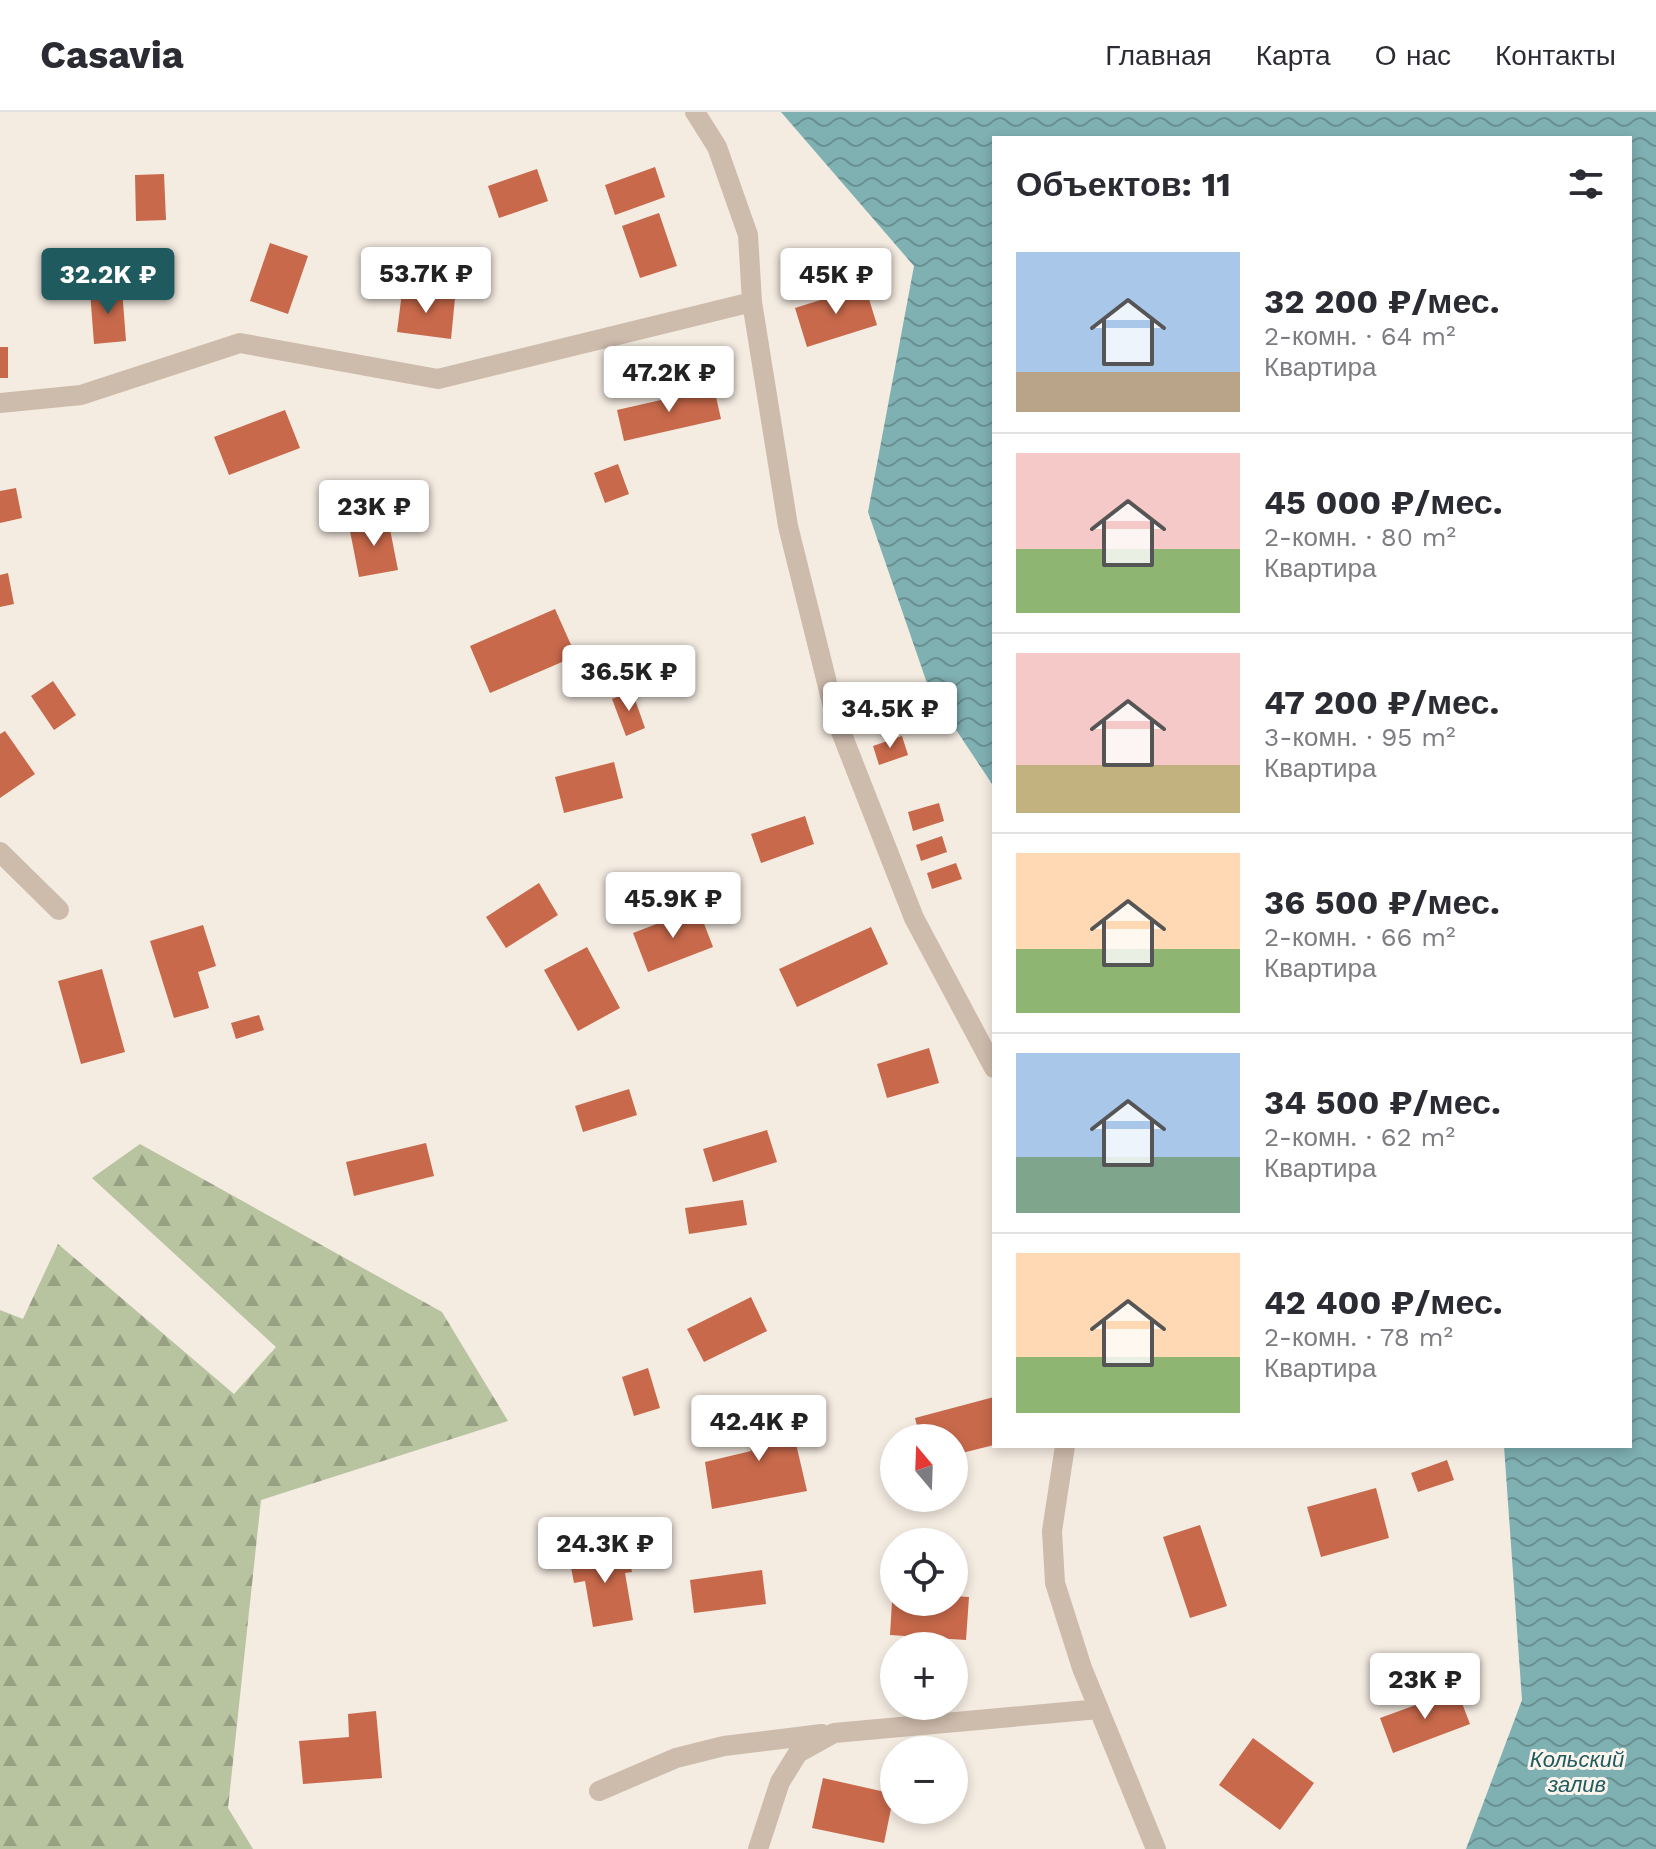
<!DOCTYPE html>
<html lang="ru">
<head>
<meta charset="utf-8">
<style>
	:root { --surface:#fff; --page:#f7f7f7; --text:#2b2b33; --muted:#7c7c81; --line:#e1e1e2; --accent:#1f5a5e }
	body { margin:0; font-family:"Work Sans",sans-serif; background:var(--page); color:var(--text); height:100vh; display:flex; flex-direction:column; font-size:30px; white-space:nowrap }
	* { box-sizing:border-box; margin:0 }
	p { font-size:26px; color:var(--muted) }
	.icon { flex:none; width:44px; height:44px; fill:none; stroke:currentColor; stroke-width:2; stroke-linecap:round; stroke-linejoin:round }
	.map { position:relative; flex:1; overflow:hidden }
	.details { position:absolute; left:992px; top:24px; width:640px; height:1312px; display:flex; flex-direction:column; background:var(--surface); border-radius:0px; box-shadow:0 4px 12px #0003 }
	.details>* { flex:none }
	.needle { width:52px; rotate:341deg }
	.tools { position:absolute; left:880px; top:1312px; display:grid; gap:16px }
	.tools a { display:grid; place-items:center; width:88px; height:88px; border-radius:50%; background:var(--surface); box-shadow:0 4px 12px #0003; font-size:40px }
	.price { position:absolute; translate:-50% -68px; padding:0 18px; border-radius:8px; background:#fff; color:#222; font-size:26px; line-height:52px; filter:drop-shadow(0 2px 4px #0008) }
	.price::after { content:''; position:absolute; left:50%; top:48px; width:24px; height:18px; margin-left:-12px; background:inherit; clip-path:polygon(0 0,100% 0,50% 100%) }
	.price.on { background:var(--accent); color:#fff }
	ul { padding:0; list-style:none }
	li { display:flex; align-items:center; gap:24px; height:200px; padding:0 24px }
	li+li { border-top:2px solid var(--line) }
	li span { display:grid; place-items:center; flex:none; width:224px; height:160px; border-radius:0px; color:#555 }
	li>.icon { margin-inline-start:auto }
	span .icon { width:96px; height:96px; fill:#fffc; stroke-width:1 }
	li b { font-size:34px }
	h2 { display:flex; justify-content:space-between; align-items:center; height:96px; padding:0 24px; font-size:34px }
	header { display:flex; align-items:center; gap:48px; box-sizing:border-box; height:112px; padding:0 40px; background:var(--surface); border-bottom:2px solid var(--line) }
	header strong { font-size:38px }
	nav { display:flex; gap:44px; margin-inline-start:auto; font-size:28px }
	.map>svg:first-child { display:block }
	.forest { fill:url(#forest-firs) }
	.water { fill:url(#water-waves) }
	.building { fill:#c8694b }
	.lines { fill:none; stroke-linecap:round; stroke-linejoin:round }
	.minor { stroke:#cdbbac; stroke-width:20 }
	.labels { text-anchor:middle; stroke-width:6; stroke-linejoin:round; paint-order:stroke }
	.water-label { font-size:22px; font-style:italic; fill:#1f5a5e; stroke:#fbf5ee }
</style>
</head>
<body>
<header>
<strong>Casavia</strong>
<nav><a>Главная</a><a>Карта</a><a>О нас</a><a>Контакты</a></nav>
</header>
<div class="map">
<svg width="1656" height="1737" viewBox="0 0 1656 1737">
	<defs>
		<pattern id="forest-firs" width="22" height="20" patternUnits="userSpaceOnUse" patternTransform="scale(2)"><rect width="22" height="20" fill="#b8c4a0"/><path d="M5 1l3.5 6h-7zM16 11l3.5 6h-7z" fill="#97a083"/></pattern>
		<pattern id="water-waves" width="16" height="10" patternUnits="userSpaceOnUse" patternTransform="scale(2)"><rect width="16" height="10" fill="#7fb0b2"/><path d="M0 5q4-4 8 0t8 0" fill="none" stroke="#699091"/></pattern>
	</defs>
	<rect width="100%" height="100%" fill="#f4ebe1"/>
	<path class="forest" d="M140 1032 442 1200 508 1309 261 1388 228 1696 253 1737H0V1198L23 1207 58 1132 234 1282 276 1235 92 1066Z"/>
	<path class="water" d="M781 0H1656V1737H1466L1522 1588 1504 1334H1630V26H994V675L929 577 868 400 914 154Z"/>
	<path class="building" d="M655 55 665 85 615 103 605 73Z
		M537 57 548 89 499 106 488 74Z
		M164 62 166 108 136 109 135 63Z
		M659 101 677 154 640 166 622 114Z
		M270 131 308 144 288 202 250 189Z
		M865 174 877 213 807 235 795 196Z
		M122 177 126 229 94 232 90 179Z
		M402 180 455 186 451 227 397 220Z
		M0 235H8V266H0Z
		M714 276 721 307 624 329 617 298Z
		M285 298 300 336 229 363 214 325Z
		M618 352 629 382 605 391 594 361Z
		M16 376 22 406 0 411V379Z
		M388 407 398 458 359 465 349 414Z
		M8 461 14 492 0 495V463Z
		M555 497 576 544 490 581 470 534Z
		M53 569 76 603 54 618 31 584Z
		M632 579 645 616 626 624 612 587Z
		M5 619 35 662 0 686V622Z
		M902 624 908 643 879 653 873 634Z
		M614 650 623 686 564 701 555 665Z
		M939 691 944 709 913 719 908 700Z
		M805 704 814 732 761 751 751 722Z
		M942 724 947 740 921 749 916 733Z
		M956 751 962 767 932 777 927 761Z
		M539 771 558 803 506 836 486 805Z
		M698 796 713 835 648 860 633 821Z
		M203 813 216 854 198 860 209 896 174 906 150 829Z
		M871 815 888 852 797 895 779 857Z
		M587 835 620 896 578 919 544 858Z
		M102 857 125 940 81 952 58 869Z
		M259 903 264 918 236 927 231 911Z
		M929 936 939 971 887 986 877 952Z
		M629 977 637 1003 583 1020 575 994Z
		M767 1018 777 1050 713 1070 703 1037Z
		M426 1031 434 1064 354 1084 346 1050Z
		M743 1088 747 1113 689 1122 685 1096Z
		M751 1185 767 1219 704 1250 687 1217Z
		M648 1256 660 1296 634 1304 622 1265Z
		M994 1285V1333L954 1343V1326H920L915 1306Z
		M787 1293 807 1379 712 1397 705 1350 751 1339 743 1305Z
		M1447 1348 1454 1368 1418 1380 1411 1361Z
		M1376 1376 1389 1426 1321 1445 1307 1395Z
		M1200 1413 1227 1494 1190 1506 1163 1425Z
		M627 1435 632 1460 625 1461 633 1508 593 1515 585 1469 574 1471 569 1445Z
		M762 1458 766 1492 694 1501 690 1468Z
		M954 1484 969 1485 966 1528 890 1523 892 1490H954Z
		M1457 1578 1470 1612 1393 1641 1380 1606Z
		M376 1599 382 1666 303 1672 299 1629 349 1625 348 1602Z
		M1253 1626 1314 1671 1280 1718 1219 1673Z
		M823 1666 894 1682 884 1731 812 1716Z"/>
	<g class="lines">
		<path class="minor" d="M695 0 717 35 748 123 752 190 788 414 836 607 914 806 994 956
			M0 291 81 283 240 231 438 267 752 190
			M0 740 59 798
			M1065 1334 1052 1419 1055 1471 1082 1556 1156 1737
			M599 1679 676 1646 724 1634 822 1622
			M758 1737 780 1670 798 1641 834 1621 1099 1597"/>
	</g>
	<g class="labels">
		<g class="water-label">
			<text x="1577" y="1655">Кольский<tspan x="1577" dy="25">залив</tspan></text>
		</g>
	</g>
</svg>
<div class="tools">
<a><svg class="needle" viewBox="-14 -14 28 28"><path d="M0-13l5 13h-10z" fill="#e53935"/><path d="M0 13l5-13h-10z" fill="#7c7c81"/></svg></a>
<a><svg class="icon" aria-label="locate" viewBox="0 0 24 24"><circle cx="12" cy="12" r="6"/><path d="M12 2v4M12 18v4M2 12h4M18 12h4"/></svg></a>
<a>+</a>
<a>−</a>
</div>
<b class="price" style="left:426px;top:203px">53.7K ₽</b>
<b class="price on" style="left:108px;top:204px">32.2K ₽</b>
<b class="price" style="left:836px;top:204px">45K ₽</b>
<b class="price" style="left:669px;top:302px">47.2K ₽</b>
<b class="price" style="left:374px;top:436px">23K ₽</b>
<b class="price" style="left:629px;top:601px">36.5K ₽</b>
<b class="price" style="left:890px;top:638px">34.5K ₽</b>
<b class="price" style="left:673px;top:828px">45.9K ₽</b>
<b class="price" style="left:759px;top:1351px">42.4K ₽</b>
<b class="price" style="left:605px;top:1473px">24.3K ₽</b>
<b class="price" style="left:1425px;top:1609px">23K ₽</b>
<section class="details">
<h2>Объектов: 11<svg class="icon" aria-label="filters" viewBox="0 0 24 24"><path d="M4 7h16M4 17h16"/><circle cx="9" cy="7" r="2"/><circle cx="15" cy="17" r="2"/></svg></h2>
<ul>
<li><span style="background:linear-gradient(#a9c7e8 75%,#b9a48a 0)"><svg class="icon" aria-label="home" viewBox="0 0 24 24"><path d="M3 11l9-7 9 7M6 9v11h12V9"/></svg></span><div><b>32 200 ₽/мес.</b><p>2-комн. · 64 m²</p><p>Квартира</p></div></li>
<li><span style="background:linear-gradient(#f6c9c9 60%,#8fb573 0)"><svg class="icon" aria-label="home" viewBox="0 0 24 24"><path d="M3 11l9-7 9 7M6 9v11h12V9"/></svg></span><div><b>45 000 ₽/мес.</b><p>2-комн. · 80 m²</p><p>Квартира</p></div></li>
<li><span style="background:linear-gradient(#f6c9c9 70%,#c2b280 0)"><svg class="icon" aria-label="home" viewBox="0 0 24 24"><path d="M3 11l9-7 9 7M6 9v11h12V9"/></svg></span><div><b>47 200 ₽/мес.</b><p>3-комн. · 95 m²</p><p>Квартира</p></div></li>
<li><span style="background:linear-gradient(#ffd9b3 60%,#8fb573 0)"><svg class="icon" aria-label="home" viewBox="0 0 24 24"><path d="M3 11l9-7 9 7M6 9v11h12V9"/></svg></span><div><b>36 500 ₽/мес.</b><p>2-комн. · 66 m²</p><p>Квартира</p></div></li>
<li><span style="background:linear-gradient(#a9c7e8 65%,#7fa58c 0)"><svg class="icon" aria-label="home" viewBox="0 0 24 24"><path d="M3 11l9-7 9 7M6 9v11h12V9"/></svg></span><div><b>34 500 ₽/мес.</b><p>2-комн. · 62 m²</p><p>Квартира</p></div></li>
<li><span style="background:linear-gradient(#ffd9b3 65%,#8fb573 0)"><svg class="icon" aria-label="home" viewBox="0 0 24 24"><path d="M3 11l9-7 9 7M6 9v11h12V9"/></svg></span><div><b>42 400 ₽/мес.</b><p>2-комн. · 78 m²</p><p>Квартира</p></div></li>
</ul>
</section>
</div>
</body>
</html>
